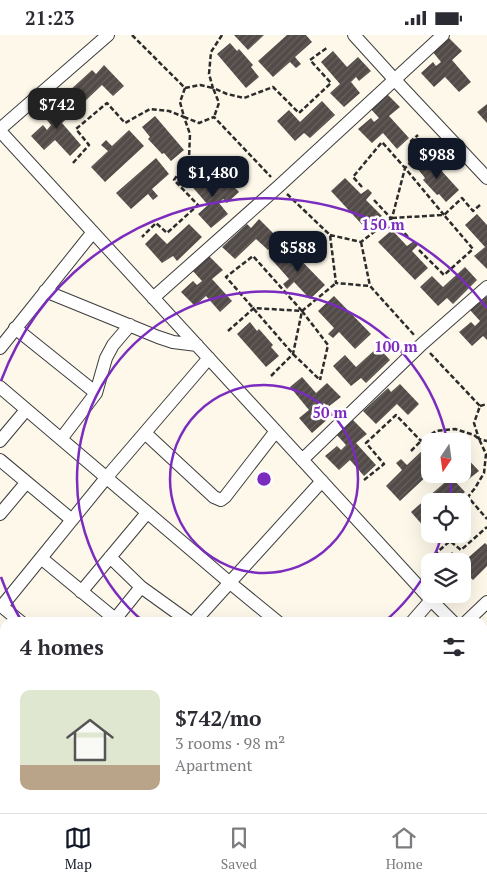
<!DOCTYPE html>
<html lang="en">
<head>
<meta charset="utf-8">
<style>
	:root { --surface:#fff; --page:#f2f2f3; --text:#2b2b33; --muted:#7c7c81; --line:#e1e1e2; --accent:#111827 }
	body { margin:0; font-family:"PT Serif",serif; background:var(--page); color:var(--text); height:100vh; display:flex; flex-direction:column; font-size:19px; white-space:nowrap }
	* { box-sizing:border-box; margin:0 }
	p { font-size:16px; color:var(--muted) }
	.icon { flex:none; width:28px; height:28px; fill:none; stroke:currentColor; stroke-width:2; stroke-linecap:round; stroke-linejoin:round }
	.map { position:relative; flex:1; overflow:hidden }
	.side { position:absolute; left:0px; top:582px; width:488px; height:196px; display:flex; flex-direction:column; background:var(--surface); border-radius:15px 15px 0 0; box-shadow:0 5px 20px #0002 }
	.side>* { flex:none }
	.needle { width:32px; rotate:193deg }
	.fabs { position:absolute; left:421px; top:398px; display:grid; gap:10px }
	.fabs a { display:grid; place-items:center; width:50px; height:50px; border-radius:10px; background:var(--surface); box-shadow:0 5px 20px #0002; font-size:25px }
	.price { position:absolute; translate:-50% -42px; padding:0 11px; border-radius:10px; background:var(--accent); color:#fff; font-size:16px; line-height:32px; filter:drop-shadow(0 1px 2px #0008) }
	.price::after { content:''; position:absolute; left:50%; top:30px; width:15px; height:11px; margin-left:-8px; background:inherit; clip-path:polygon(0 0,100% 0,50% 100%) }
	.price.current { background:#222; color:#fff }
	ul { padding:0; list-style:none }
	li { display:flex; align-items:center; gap:15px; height:125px; padding:0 20px }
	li+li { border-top:1px solid var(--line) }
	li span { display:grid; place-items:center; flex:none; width:140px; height:100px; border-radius:10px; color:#555 }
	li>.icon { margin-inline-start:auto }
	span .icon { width:60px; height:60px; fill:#fffc; stroke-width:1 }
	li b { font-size:21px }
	h2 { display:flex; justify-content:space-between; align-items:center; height:60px; padding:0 20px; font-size:21px }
	.status { display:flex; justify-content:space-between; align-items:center; height:35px; padding:0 25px; background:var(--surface); direction:ltr }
	.status svg { height:14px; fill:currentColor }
	.tab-bar { display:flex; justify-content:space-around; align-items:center; height:70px; border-top:1px solid var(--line); background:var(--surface); font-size:14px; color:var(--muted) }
	.tab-bar a { display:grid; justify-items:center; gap:2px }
	.tab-bar .current { color:var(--accent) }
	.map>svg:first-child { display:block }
	.building { fill:url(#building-hatch) }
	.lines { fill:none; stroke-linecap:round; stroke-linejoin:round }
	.street-casing { stroke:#3d3d3d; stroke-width:14 }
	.path { stroke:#2c2c2c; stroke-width:2.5; stroke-dasharray:5 2.5; stroke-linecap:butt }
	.street { stroke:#fff; stroke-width:12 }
	.ring { fill:none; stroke:#7b2cbf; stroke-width:2.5 }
	.centre { fill:#7b2cbf; stroke:#fff; stroke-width:2.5 }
	.ring-label { font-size:15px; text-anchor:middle; font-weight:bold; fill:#7b2cbf; stroke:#fff; stroke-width:5; stroke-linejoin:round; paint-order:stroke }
</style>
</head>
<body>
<div class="status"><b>21:23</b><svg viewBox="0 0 49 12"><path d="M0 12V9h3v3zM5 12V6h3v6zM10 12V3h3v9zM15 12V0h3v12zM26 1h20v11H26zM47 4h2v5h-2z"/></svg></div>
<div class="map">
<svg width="487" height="778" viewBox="0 0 487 778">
	<defs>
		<pattern id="building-hatch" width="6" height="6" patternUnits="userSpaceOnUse" patternTransform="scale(1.25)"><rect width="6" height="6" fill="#524b48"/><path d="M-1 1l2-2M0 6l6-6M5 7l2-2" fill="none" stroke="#66605e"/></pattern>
	</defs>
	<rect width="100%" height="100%" fill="#fdf8e9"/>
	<path class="building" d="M234 0H264L248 15Z
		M287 0H306L312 7 295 22 301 29 296 33 290 27 273 42 258 26Z
		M448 2 462 16 452 25 471 47 459 57 445 42 434 52 421 38 433 27 436 31 441 27 432 16Z
		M230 8 237 16 239 14 253 30 251 32 259 42 246 53 217 19Z
		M333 16 347 32 358 22 371 36 359 46 356 42 351 47 360 58 344 72 330 58 340 49 321 27Z
		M104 30 124 51 113 61 102 50 81 70 67 58 92 35 96 39Z
		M386 58 400 72 389 81 409 103 397 114 383 98 372 108 358 94 371 83 374 87 379 83 369 72Z
		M59 65 72 79 62 88 81 110 70 121 55 105 44 115 31 101 43 90 47 95 51 90 42 79Z
		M322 66 335 80 310 103 304 98 295 106 277 86 289 75 300 87Z
		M487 69V88L477 77Z
		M155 81 184 115 171 126 164 118 162 119 148 104 150 102 142 92Z
		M129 95 144 111 105 147 91 132 108 116 101 110 106 105 112 111Z
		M429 122 459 155 446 167 439 159 437 160 423 145 425 143 417 133Z
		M156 123 169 139 152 154 158 161 153 165 148 159 131 174 116 158Z
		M201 137 215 153 226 143 239 157 227 168 223 164 219 168 228 179 211 193 198 179 208 170 189 148Z
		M345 143 361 159 368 154 372 158 366 165 382 181 367 195 331 156Z
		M477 179 487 190V234L474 221 485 212 465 190Z
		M259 184 279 204 268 215 256 204 235 224 222 212 247 189 251 193Z
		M189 189 202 202 177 226 173 221 162 228 145 209 156 198 167 209Z
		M392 195 407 211 414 206 418 210 412 216 428 233 415 245 378 207Z
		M288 212 325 250 310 264 294 247 287 254 283 249 289 244 273 226Z
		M209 221 223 235 212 244 232 266 220 277 206 261 195 271 181 257 193 246 197 250 202 246 192 235Z
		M465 232 477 245 453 269 447 263 438 271 420 252 432 241 443 252Z
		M334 261 371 299 355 314 339 297 333 303 328 299 334 293 318 276Z
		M487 261V305L483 301 472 311 459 297 471 287 475 291 480 286 470 275Z
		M250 287 257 296 259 294 273 310 271 312 279 321 266 332 237 299Z
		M378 312 390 325 366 348 361 343 351 351 333 331 345 320 356 332Z
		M302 342 316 358 327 348 341 362 328 372 324 368 320 372 329 383 312 398 299 383 309 375 290 352Z
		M400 349 419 369 408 380 397 369 376 389 363 376 388 353 391 357Z
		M353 385 367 399 356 408 376 430 364 441 350 425 339 435 325 421 337 411 341 415 346 410 336 399Z
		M424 414 430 421V438L400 466 386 451 402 435 396 428 401 424 407 430Z
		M462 418 479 436 465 447 459 439H462Z
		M451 442 465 457 455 466H430V489L425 493 411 477Z
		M485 508 487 510V531L473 545 467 539 462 543V528Z
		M452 517 461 526H441Z"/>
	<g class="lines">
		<defs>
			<path id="street" d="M354 0 394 44 487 143
				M0 94 108 0
				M0 96 431 565 454 588
				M45 256 158 302 173 307 197 310
				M153 263 279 151 443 0
				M15 293 96 358
				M0 313 93 197
				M0 352 229 547 279 588
				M145 398 214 462 221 465 225 462 276 396
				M61 404 96 358 106 323 113 310 130 290
				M0 406 26 375
				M0 425 72 485
				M302 425 422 309 487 252
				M0 479 26 448
				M110 522 141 552 191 588
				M41 523 115 584
				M81 557 147 478
				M0 570 22 588
				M2 571 106 443 209 323
				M112 588 141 552
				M193 588 322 446
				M411 588 431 565
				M465 588 487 567
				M482 617 487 622
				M0 711 5 715
				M83 774 88 778
				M258 774 264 778
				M169 778 172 774
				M334 778 340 774"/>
		</defs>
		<use href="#street" class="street-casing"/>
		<path class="path" d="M132 0 185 53 180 67 184 82 199 88 214 82 271 142
			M222 0 211 17 209 39 213 53 227 59 244 63 273 52 299 78 331 48 310 25 328 12
			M185 53 200 50 213 53 219 68 214 82
			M73 128 89 110 76 94 107 68 125 88 150 74 169 76 184 82 190 99 189 123 174 145 198 170 167 198 156 188 142 202
			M362 152 353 142 382 107 405 133 444 180
			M287 159 330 200 336 248 370 251 415 301
			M374 165 410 204
			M392 183 443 180
			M330 200 361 207 392 183 405 133 420 119 411 106 418 100
			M361 207 370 251
			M419 215 444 240 473 214 444 180 462 163 473 176 480 170
			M302 276 253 221 226 242 293 319 320 345
			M228 296 254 273 302 276 336 248
			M430 318 480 371 474 388 479 404 487 406
			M271 341 293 319 302 276 328 310 320 345
			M480 371 487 369
			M411 416 421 406
			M364 445 384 429 366 408 396 380 421 406 436 396 455 394 474 400 479 404 486 419 484 438 475 453 468 462 487 484
			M462 466 468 462
			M434 520 450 506 461 515 487 492"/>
		<use href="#street" class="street"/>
	</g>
	<g class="ring">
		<circle cx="264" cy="444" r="94"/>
		<path d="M442 500A187 187 0 0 1 432 526M430 530A187 187 0 0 1 384 587M144 587A187 187 0 1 1 447 405M451 439A187 187 0 0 1 450 465"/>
		<path d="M22 587A281 281 0 0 1 1 542M1 346A281 281 0 0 1 487 273"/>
	</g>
	<circle cx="264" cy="444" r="8" class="centre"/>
	<g class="ring-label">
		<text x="383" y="195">150 m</text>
		<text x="396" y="317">100 m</text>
		<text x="330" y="383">50 m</text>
	</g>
</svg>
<div class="fabs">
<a><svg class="needle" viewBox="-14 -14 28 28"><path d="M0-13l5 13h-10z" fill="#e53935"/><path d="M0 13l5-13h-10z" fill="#7c7c81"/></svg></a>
<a><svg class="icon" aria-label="locate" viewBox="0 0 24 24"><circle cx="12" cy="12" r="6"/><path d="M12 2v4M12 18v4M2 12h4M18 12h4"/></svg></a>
<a><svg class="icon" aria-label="layers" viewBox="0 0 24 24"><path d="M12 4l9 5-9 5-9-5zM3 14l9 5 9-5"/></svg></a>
</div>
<b class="price current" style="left:57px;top:95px">$742</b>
<b class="price" style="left:437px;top:145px">$988</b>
<b class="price" style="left:213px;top:163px">$1,480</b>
<b class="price" style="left:298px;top:238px">$588</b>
<section class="side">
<h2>4 homes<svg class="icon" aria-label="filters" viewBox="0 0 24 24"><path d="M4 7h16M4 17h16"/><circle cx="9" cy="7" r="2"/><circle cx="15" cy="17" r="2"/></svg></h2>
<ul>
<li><span style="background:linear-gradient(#dfe7d0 75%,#b9a48a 0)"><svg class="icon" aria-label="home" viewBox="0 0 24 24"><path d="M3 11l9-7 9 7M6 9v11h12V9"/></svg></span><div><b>$742/mo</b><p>3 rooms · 98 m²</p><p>Apartment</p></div></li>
</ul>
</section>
</div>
<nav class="tab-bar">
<a class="current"><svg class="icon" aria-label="map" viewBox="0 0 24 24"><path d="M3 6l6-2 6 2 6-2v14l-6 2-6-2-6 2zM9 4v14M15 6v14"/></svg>Map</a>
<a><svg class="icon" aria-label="saved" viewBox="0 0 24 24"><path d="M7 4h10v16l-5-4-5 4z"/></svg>Saved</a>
<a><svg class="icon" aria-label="home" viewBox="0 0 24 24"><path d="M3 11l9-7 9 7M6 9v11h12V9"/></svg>Home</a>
</nav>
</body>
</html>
